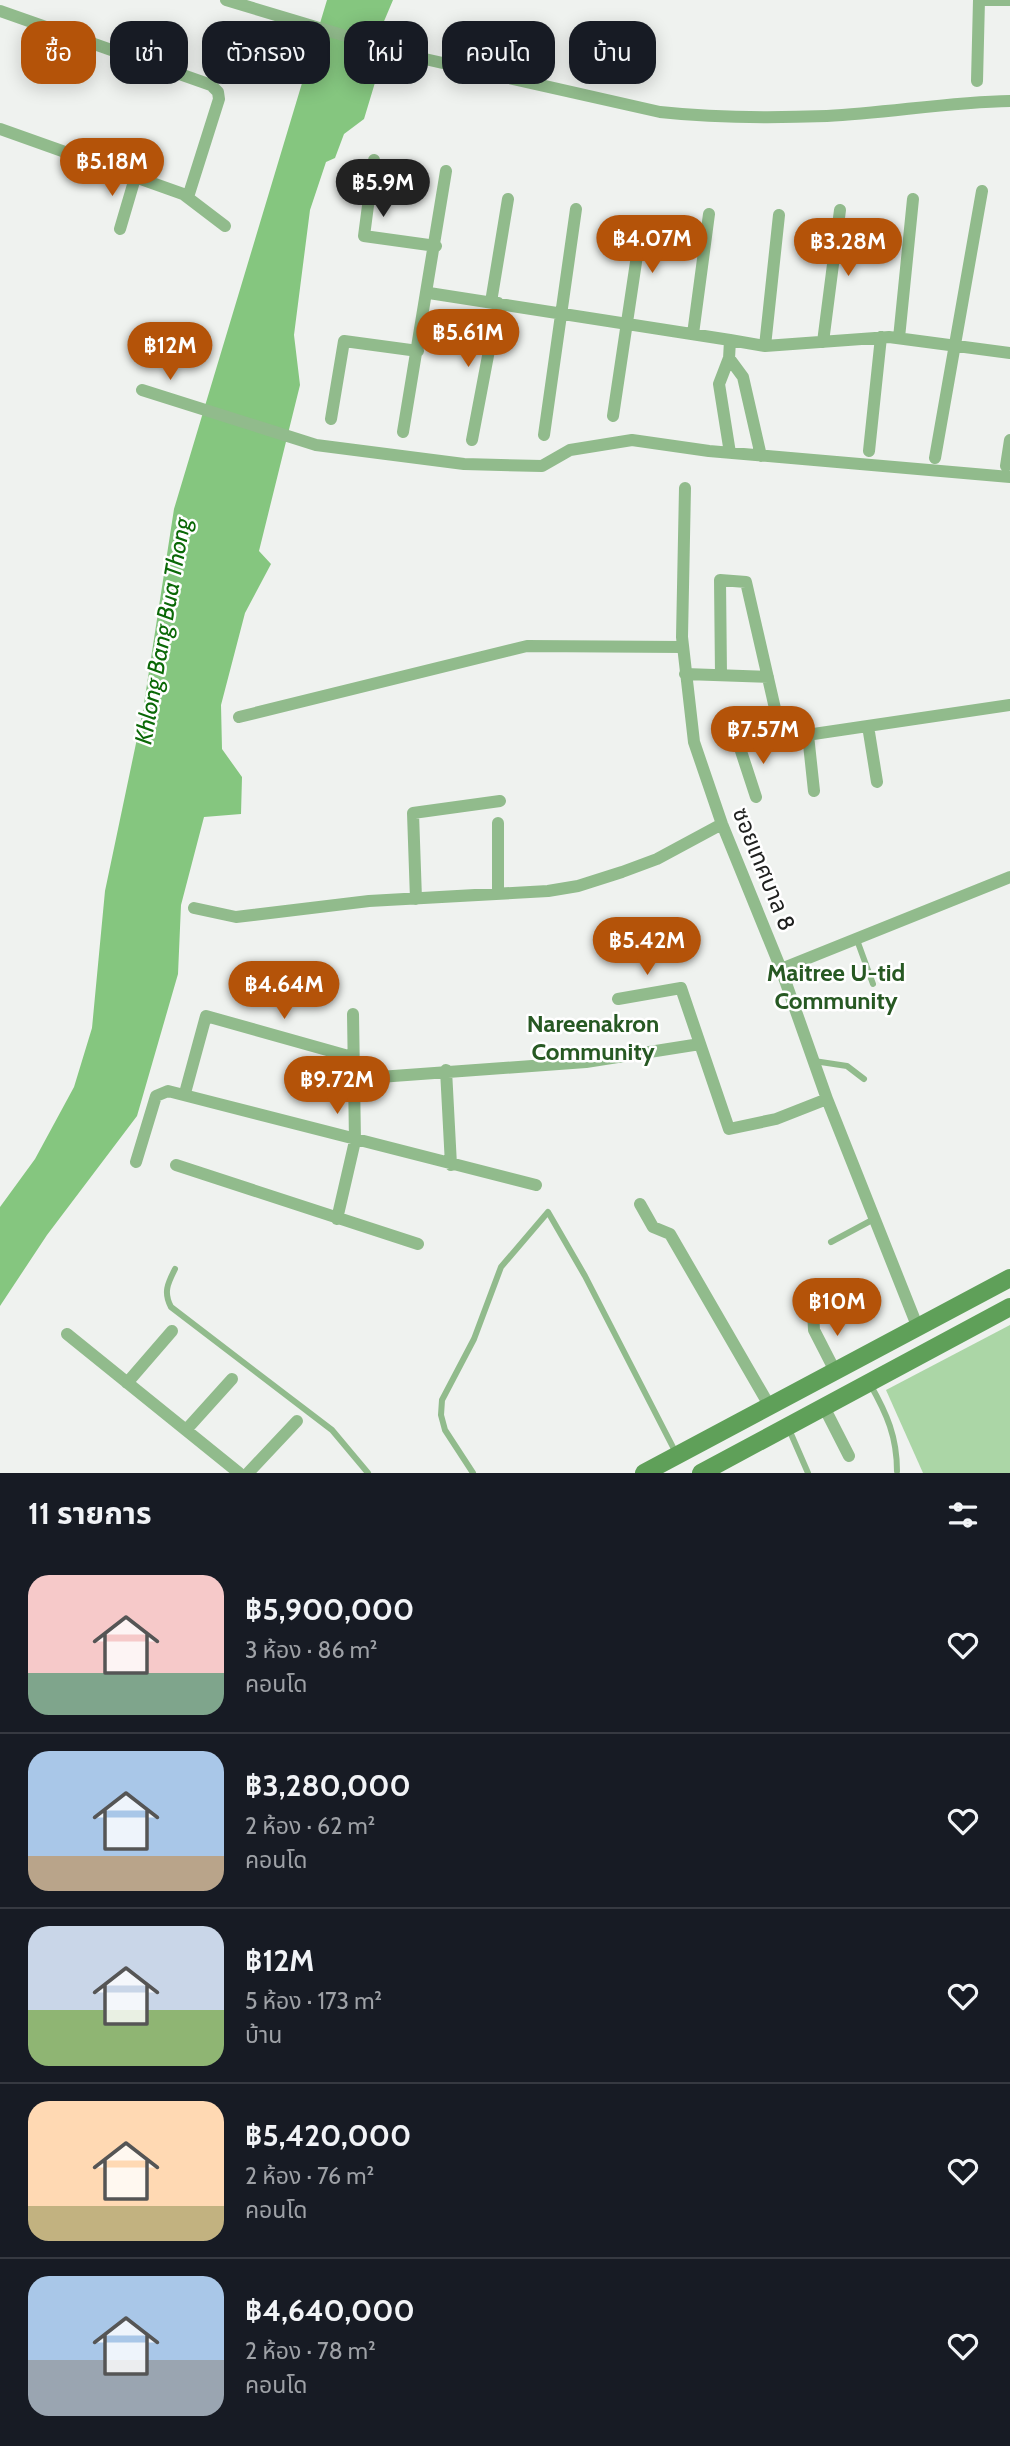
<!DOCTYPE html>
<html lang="th">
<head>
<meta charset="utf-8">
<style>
	:root { --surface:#171b24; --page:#20242c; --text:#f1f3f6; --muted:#9ea1a6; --line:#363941; --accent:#b45309 }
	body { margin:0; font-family:Cabin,"Noto Sans Thai",sans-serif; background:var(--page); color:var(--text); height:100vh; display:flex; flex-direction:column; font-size:26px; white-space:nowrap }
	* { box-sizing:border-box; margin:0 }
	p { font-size:23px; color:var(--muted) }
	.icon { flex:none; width:38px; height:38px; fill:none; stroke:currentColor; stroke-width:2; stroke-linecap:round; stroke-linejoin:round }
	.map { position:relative; height:1473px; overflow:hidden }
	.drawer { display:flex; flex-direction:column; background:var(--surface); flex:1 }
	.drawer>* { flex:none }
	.banner { position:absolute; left:21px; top:21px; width:970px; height:63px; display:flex; gap:14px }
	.price { position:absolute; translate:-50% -60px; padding:0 16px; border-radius:24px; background:var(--accent); color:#fff; font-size:23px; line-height:46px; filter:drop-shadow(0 2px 4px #0008) }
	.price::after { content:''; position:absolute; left:50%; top:42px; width:21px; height:16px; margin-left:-10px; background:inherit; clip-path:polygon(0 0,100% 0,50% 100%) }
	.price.active { background:#222; color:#fff }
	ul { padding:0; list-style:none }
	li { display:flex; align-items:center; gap:21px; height:175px; padding:0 28px }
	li+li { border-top:2px solid var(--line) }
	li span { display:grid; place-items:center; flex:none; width:196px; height:140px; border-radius:21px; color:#555 }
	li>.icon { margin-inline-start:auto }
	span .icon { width:84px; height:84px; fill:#fffc; stroke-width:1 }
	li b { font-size:30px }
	h2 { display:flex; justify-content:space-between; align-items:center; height:84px; padding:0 28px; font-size:30px }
	.chip { padding:0 24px; border-radius:21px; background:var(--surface); box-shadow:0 4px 18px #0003; font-size:24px; line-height:63px }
	.chip.active { background:var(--accent); color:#fff }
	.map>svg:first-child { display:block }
	.green { fill:#abd6a6 }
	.water { fill:#85c67f }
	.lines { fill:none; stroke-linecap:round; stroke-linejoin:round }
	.service { stroke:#91bb8c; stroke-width:6 }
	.minor { stroke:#91bb8c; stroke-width:12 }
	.secondary { stroke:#5fa059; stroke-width:18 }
	.labels { text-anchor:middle; stroke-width:5; stroke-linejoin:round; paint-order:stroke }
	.street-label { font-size:23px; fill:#202120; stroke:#fff }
	.water-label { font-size:24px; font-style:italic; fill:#0a6806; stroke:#fff }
	.neighbourhood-label { font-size:24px; font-weight:bold; fill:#275923; stroke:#fff }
</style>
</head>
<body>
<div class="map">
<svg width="1010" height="1473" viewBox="0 0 1010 1473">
	<rect width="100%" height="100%" fill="#eff2ef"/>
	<path class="green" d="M1010 1325V1473H923L886 1390Z"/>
	<path class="water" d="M327 0H393L382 26 385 32 380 66 364 119 344 134 335 158 326 162 310 210 294 335 300 385 259 551 271 564 245 613 221 705 222 749 242 777 241 814 204 817 181 905 178 974 137 1116 47 1235 0 1306V1207L35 1159 74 1087 92 1028 105 891 143 710 174 509Z"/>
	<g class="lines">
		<path class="service" d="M857 940 873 984
			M814 1061 847 1066 864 1079
			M831 1242 874 1219
			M175 1269C168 1283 163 1292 171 1307L332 1430 368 1473
			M870 1384C887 1414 897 1437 897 1471
			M788 1427 808 1473
			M473 1473 445 1430 441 1415 442 1400 474 1339 501 1267 548 1212 585 1276 676 1453"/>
		<path class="minor" d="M226 0 416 57 660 112C715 118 772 118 827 116 888 113 949 102 1010 101
			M0 11 211 85 218 92 219 99 188 197
			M977 81 979 0H1010
			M0 129 183 194 225 226
			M374 160 364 236 436 246
			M120 229 135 178
			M429 293 730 340 729 359
			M491 302 508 199
			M693 334 709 214
			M899 338 913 199
			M730 340 765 346 889 337 1010 353
			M823 342 840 210
			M765 346 779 215
			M142 390 316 445 464 464 542 466 570 450 632 440 709 451 1010 477
			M613 416 642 222
			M331 419 344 341 418 351
			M403 432 446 171
			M544 435 576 209
			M472 440 498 303
			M869 451 881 337
			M730 453 719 384 729 358 743 377 761 456
			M935 458 982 191
			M1006 466 1010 440
			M685 488 682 637 694 742 722 824 781 969 827 1099 918 1328
			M685 674 768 677
			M721 675 720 580 746 582 782 739
			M239 717 527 646 683 647
			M868 726 877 782
			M808 735 814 791
			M756 797 739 745 1010 705
			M498 823V893
			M416 899 413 813 500 801
			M194 908 236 917 369 901 548 891 578 886 622 872 657 859 722 824
			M781 969 1010 877
			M618 999 681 988 729 1129 776 1119 827 1099
			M446 1070 451 1165
			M352 1079 586 1062 700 1044
			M185 1093 206 1016 352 1057
			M136 1162 156 1096 168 1091 536 1185
			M176 1165 418 1244
			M640 1204 653 1227 670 1234 769 1405
			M337 1219 355 1141 353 1014
			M813 1311 814 1330 835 1371
			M67 1334 239 1473
			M127 1383 172 1331
			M824 1407 849 1456
			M186 1430 232 1379
			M248 1473 297 1421"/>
		<path class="secondary" d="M644 1473 1010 1278
			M701 1473 1010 1307"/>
	</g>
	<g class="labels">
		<g class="street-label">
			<text transform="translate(764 869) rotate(68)" y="8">ซอยเทศบาล 8</text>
		</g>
		<g class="water-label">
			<text transform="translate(163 631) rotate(-80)" y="8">Khlong Bang Bua Thong</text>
		</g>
		<g class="neighbourhood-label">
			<text x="836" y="981">Maitree U-tid<tspan x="836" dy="28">Community</tspan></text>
			<text x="593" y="1032">Nareenakron<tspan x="593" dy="28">Community</tspan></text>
		</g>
	</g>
</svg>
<b class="price" style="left:112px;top:198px">฿5.18M</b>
<b class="price active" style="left:383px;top:219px">฿5.9M</b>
<b class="price" style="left:652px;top:275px">฿4.07M</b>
<b class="price" style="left:848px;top:278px">฿3.28M</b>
<b class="price" style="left:468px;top:369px">฿5.61M</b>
<b class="price" style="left:170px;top:382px">฿12M</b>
<b class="price" style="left:763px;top:766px">฿7.57M</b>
<b class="price" style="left:647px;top:977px">฿5.42M</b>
<b class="price" style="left:284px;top:1021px">฿4.64M</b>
<b class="price" style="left:337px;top:1116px">฿9.72M</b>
<b class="price" style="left:837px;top:1338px">฿10M</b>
<div class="banner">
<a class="chip active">ซื้อ</a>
<a class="chip">เช่า</a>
<a class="chip">ตัวกรอง</a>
<a class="chip">ใหม่</a>
<a class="chip">คอนโด</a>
<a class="chip">บ้าน</a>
</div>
</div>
<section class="drawer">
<h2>11 รายการ<svg class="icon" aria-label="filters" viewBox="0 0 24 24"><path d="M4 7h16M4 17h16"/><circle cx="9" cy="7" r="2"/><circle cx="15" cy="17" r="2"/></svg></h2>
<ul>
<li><span style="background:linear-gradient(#f6c9c9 70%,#7fa58c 0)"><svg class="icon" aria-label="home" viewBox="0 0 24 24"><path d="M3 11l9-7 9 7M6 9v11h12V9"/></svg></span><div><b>฿5,900,000</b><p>3 ห้อง · 86 m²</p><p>คอนโด</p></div><svg class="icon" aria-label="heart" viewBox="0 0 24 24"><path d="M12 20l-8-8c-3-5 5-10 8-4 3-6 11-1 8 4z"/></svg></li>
<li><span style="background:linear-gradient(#a9c7e8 75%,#b9a48a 0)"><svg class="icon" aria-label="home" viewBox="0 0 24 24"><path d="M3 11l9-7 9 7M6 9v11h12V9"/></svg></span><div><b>฿3,280,000</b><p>2 ห้อง · 62 m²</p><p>คอนโด</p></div><svg class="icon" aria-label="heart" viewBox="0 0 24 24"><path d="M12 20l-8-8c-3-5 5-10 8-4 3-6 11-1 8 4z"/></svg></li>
<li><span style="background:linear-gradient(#c9d6e8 60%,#8fb573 0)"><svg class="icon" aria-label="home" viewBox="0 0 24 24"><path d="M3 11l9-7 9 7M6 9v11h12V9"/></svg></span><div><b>฿12M</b><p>5 ห้อง · 173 m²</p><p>บ้าน</p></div><svg class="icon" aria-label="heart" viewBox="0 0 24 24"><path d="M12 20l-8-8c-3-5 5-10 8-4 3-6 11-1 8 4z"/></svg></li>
<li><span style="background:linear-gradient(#ffd9b3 75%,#c2b280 0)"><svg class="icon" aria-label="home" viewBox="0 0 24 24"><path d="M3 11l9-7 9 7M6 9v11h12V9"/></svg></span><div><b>฿5,420,000</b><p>2 ห้อง · 76 m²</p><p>คอนโด</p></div><svg class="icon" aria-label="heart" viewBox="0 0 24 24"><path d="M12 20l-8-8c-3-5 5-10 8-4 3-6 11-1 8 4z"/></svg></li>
<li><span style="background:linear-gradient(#a9c7e8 60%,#9aa5b1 0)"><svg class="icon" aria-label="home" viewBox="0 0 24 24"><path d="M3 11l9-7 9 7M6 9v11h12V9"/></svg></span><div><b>฿4,640,000</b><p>2 ห้อง · 78 m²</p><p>คอนโด</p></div><svg class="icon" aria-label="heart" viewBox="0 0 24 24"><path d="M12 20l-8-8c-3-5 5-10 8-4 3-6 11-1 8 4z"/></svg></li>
</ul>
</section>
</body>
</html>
